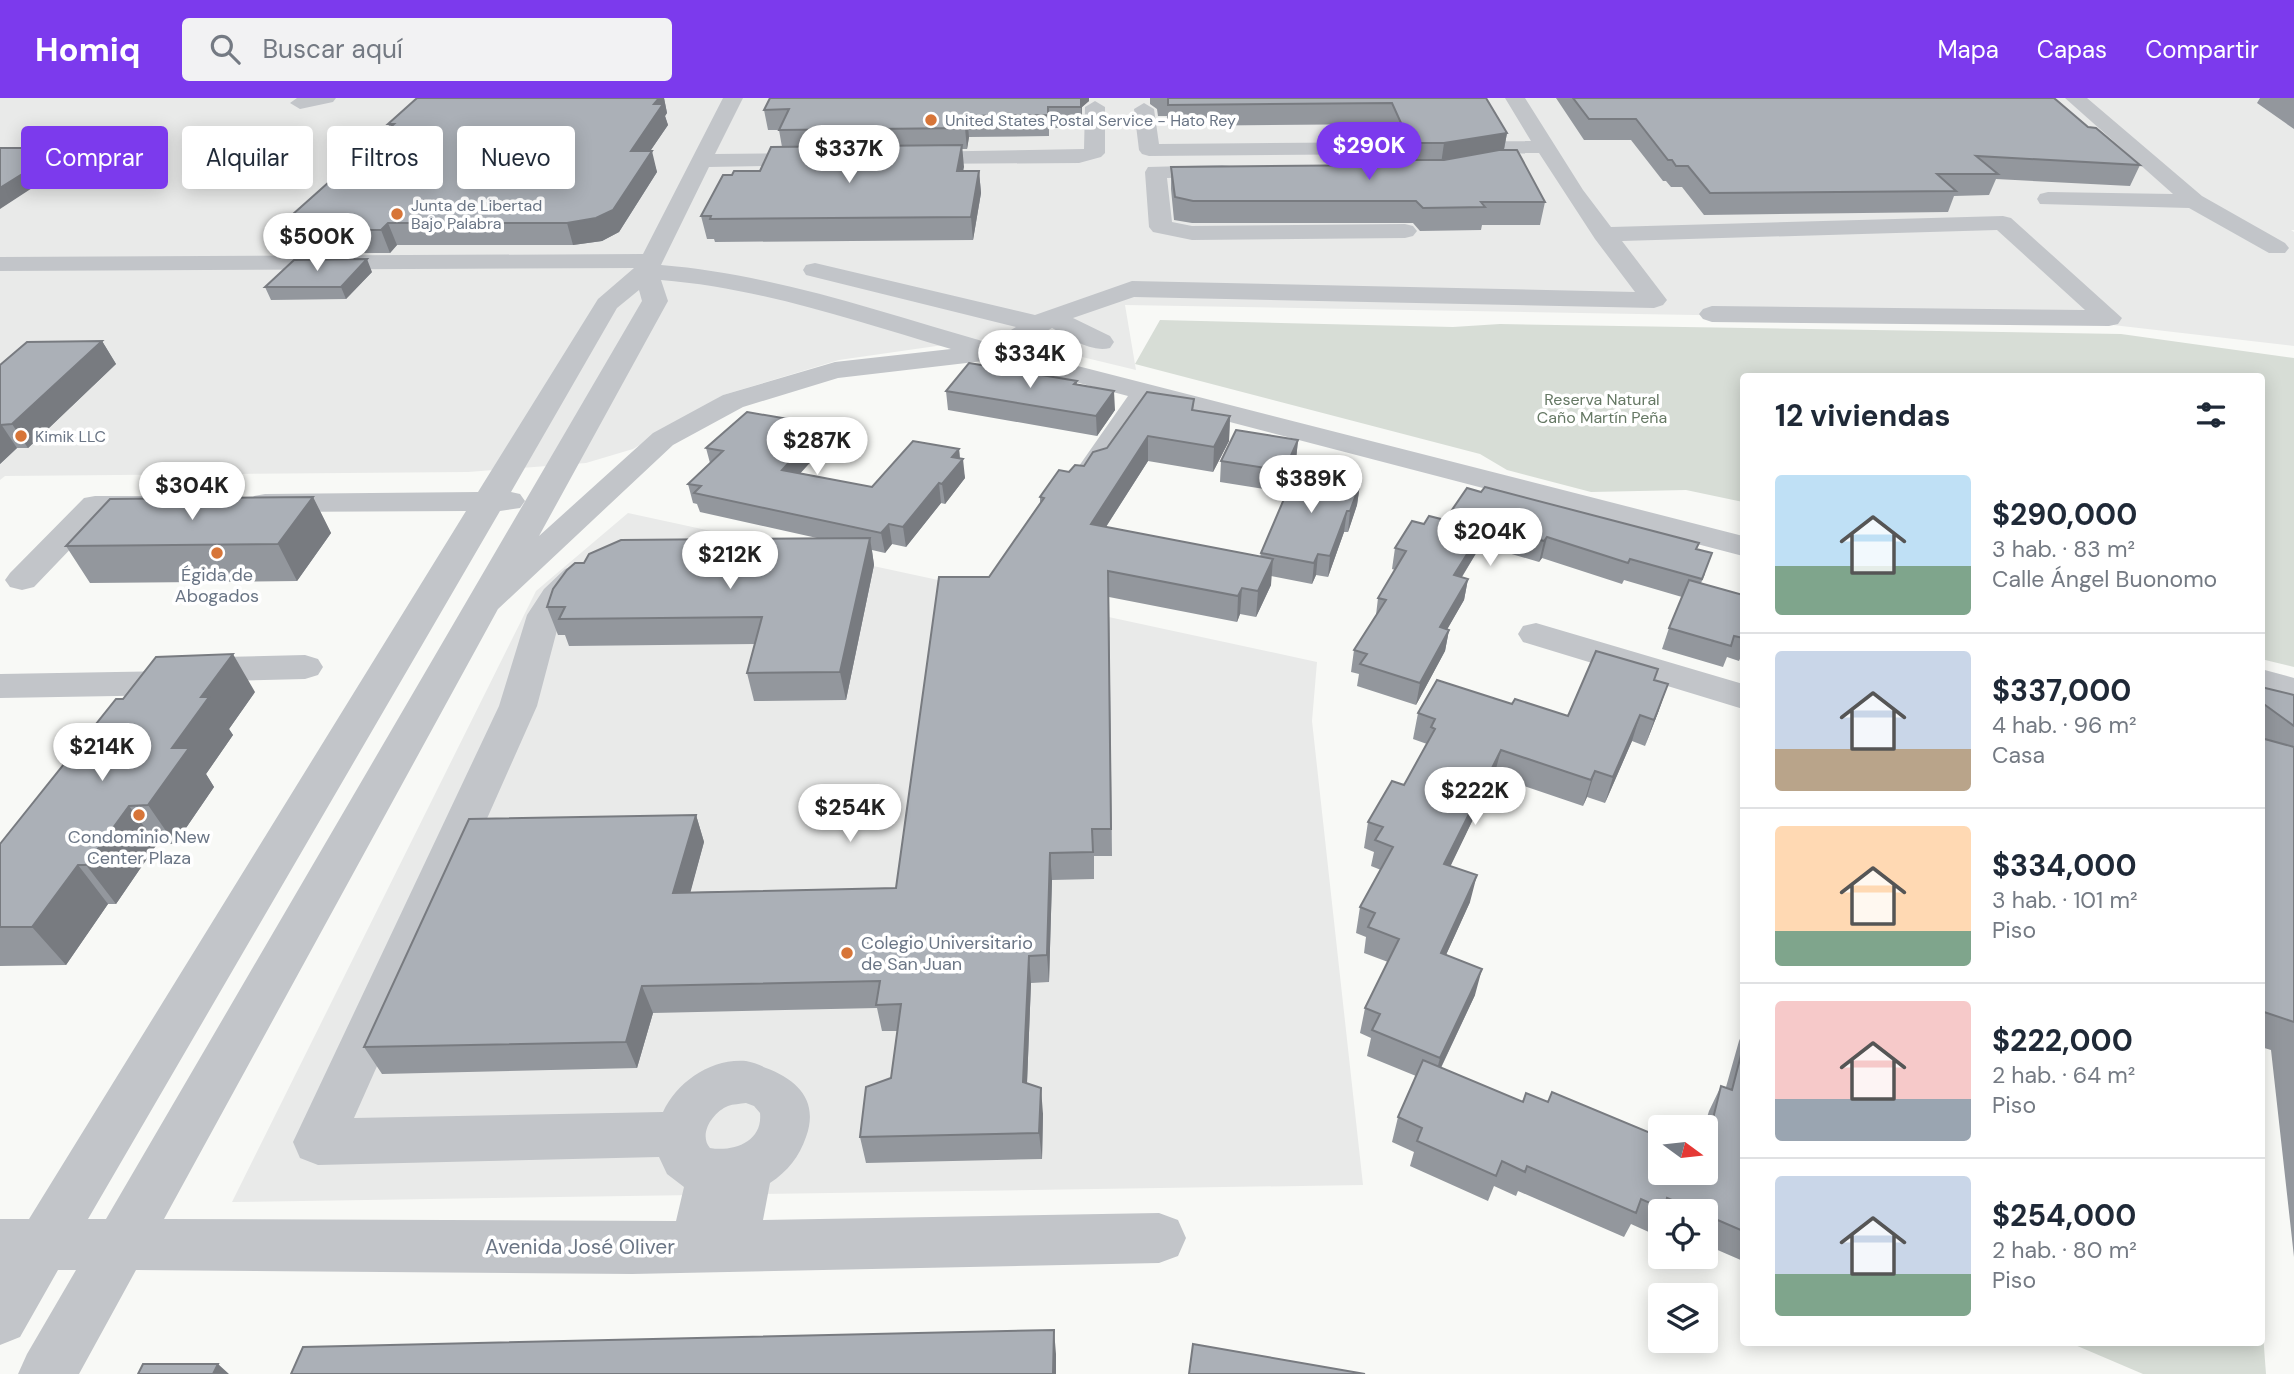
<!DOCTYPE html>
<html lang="es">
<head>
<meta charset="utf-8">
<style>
	:root { --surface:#fff; --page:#f2f2f3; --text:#1f2937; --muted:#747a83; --line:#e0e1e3; --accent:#7c3aed }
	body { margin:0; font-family:"DM Sans",sans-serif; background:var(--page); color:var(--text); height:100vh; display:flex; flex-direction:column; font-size:26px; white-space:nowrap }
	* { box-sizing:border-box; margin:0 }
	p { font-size:23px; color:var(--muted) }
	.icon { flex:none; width:38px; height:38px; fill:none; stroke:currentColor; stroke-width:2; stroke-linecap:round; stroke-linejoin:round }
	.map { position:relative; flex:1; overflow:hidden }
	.panel { position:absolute; left:1740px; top:275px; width:525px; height:973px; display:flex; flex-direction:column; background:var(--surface); border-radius:7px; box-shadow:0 4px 18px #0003 }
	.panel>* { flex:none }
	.guide { position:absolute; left:21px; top:28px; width:665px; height:63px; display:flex; gap:14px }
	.needle { width:46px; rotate:105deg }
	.controls { position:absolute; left:1648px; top:1017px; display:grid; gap:14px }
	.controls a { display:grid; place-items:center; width:70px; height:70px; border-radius:7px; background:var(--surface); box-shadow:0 4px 18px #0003; font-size:35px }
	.price { position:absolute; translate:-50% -60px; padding:0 16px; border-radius:24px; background:#fff; color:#222; font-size:23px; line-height:46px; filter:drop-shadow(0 2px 4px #0008) }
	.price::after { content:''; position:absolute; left:50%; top:42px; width:21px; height:16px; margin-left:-10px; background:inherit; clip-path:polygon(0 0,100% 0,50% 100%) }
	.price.selected { background:var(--accent); color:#fff }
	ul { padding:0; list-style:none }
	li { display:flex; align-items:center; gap:21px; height:175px; padding:0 35px }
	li+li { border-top:2px solid var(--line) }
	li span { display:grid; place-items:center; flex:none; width:196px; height:140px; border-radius:7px; color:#555 }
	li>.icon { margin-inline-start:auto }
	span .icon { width:84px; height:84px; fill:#fffc; stroke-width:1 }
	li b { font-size:30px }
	h2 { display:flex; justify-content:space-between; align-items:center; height:84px; padding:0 35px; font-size:30px }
	.tag { padding:0 24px; border-radius:7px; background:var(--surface); box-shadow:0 4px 18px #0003; font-size:24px; line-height:63px }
	.tag.selected { background:var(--accent); color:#fff }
	header { display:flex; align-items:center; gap:42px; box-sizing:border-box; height:98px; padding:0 35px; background:var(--accent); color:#fff }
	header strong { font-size:33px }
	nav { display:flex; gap:38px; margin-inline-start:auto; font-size:24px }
	.search { width:490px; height:63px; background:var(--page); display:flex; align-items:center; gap:18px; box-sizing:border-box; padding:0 24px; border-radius:7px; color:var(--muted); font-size:26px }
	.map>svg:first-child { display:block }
	.built { fill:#e9eae9 }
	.green { fill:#d7ddd6 }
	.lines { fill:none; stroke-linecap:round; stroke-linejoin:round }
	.minor { fill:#c2c5c9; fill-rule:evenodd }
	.wall { fill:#93979d }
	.shaded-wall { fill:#787b80 }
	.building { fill:#abb0b7; stroke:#787b80; stroke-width:2 }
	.poi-dot { fill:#d77538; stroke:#fff; stroke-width:2.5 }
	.labels { text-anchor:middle; stroke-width:7; stroke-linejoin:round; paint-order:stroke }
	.far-poi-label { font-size:16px; fill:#6a7585; stroke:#fff; text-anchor:start }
	.far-park-label { font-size:16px; fill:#657864; stroke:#fff }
	.poi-label { font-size:18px; fill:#6a7585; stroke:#fff }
	.near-street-label { font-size:21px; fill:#6a7585; stroke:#fff }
</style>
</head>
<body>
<header>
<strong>Homiq</strong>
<div class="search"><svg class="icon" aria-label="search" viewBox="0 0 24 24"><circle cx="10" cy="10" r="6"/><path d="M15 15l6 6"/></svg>Buscar aquí</div>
<nav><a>Mapa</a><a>Capas</a><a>Compartir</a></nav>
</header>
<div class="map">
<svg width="2294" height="1276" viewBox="0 0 2294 1276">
	<rect width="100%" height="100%" fill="#f8f9f6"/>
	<path class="built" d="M0 0H2294V132H2291L2294 134V248L2087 224 1125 207 1136 272 999 239 839 262 723 297 633 351 586 365 468 374 5 378 0 382Z
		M628 415 1317 564 1312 623 1363 1087 232 1104 536 493Z"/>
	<path class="green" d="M1160 222 1453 229 1500 226 2121 236 2294 260V569L2261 561V278H1743V404L1686 392 1591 394 1507 372 1480 356 1135 266Z
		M2261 1209 2266 1276H2143L2068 1244H2261Z"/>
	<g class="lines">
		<path class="minor" d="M336 0 333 4 300 11 290 5 297 0Z
			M723 0H743L715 56 816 55 823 57 827 61 823 65 816 67 709 69 661 167C773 176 881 214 989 245L1016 229 806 177 803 172 806 167 815 165 1035 217 1132 183 1635 194 1595 141 1539 55 1149 58 1142 56 1139 52 1134 11 1144 5 1154 11 1159 46 1531 43 1505 0H1525L1583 92 1611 129 2003 118 2011 120 2122 220 2118 226 2109 228 1712 224 1703 221 1699 216 1703 211 1712 208 2085 212 1997 132 1622 143 1667 202 1663 207 1654 210 1134 199 1073 220 1110 238 1114 244 1110 250C1090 255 1070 239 1052 230L1015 252 1743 438V458L1153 304 1105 374 1094 377 1083 374 1079 368 1128 298 992 262 838 280 743 309 673 347 498 511 164 1121 676 1123 684 1089 667 1076 659 1059 318 1067 300 1060 293 1044 499 608 527 517 544 491 565 471 583 464 595 467 600 474 573 500 561 517 537 608 354 1020 663 1014C677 984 711 960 746 963 752 964 760 967 766 970 798 982 819 1003 806 1039 799 1059 788 1073 770 1085L763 1122 1159 1115 1178 1122 1186 1140 1178 1158 1159 1165 632 1176 136 1172 79 1276H18L27 1256 76 1172H58L20 1239 0 1247V1121H29L466 413 265 414 254 412 249 405 254 398 265 396 478 394 598 201 634 170 0 173V159L643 156ZM661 182C761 190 855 223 951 251L835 264 723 297 653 335 539 438 668 203ZM639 192 642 203 106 1121H88L500 413 520 410 525 403 520 396 511 394 617 210ZM746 1005 754 1008 760 1015C763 1044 733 1054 710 1050 698 1036 713 1014 728 1008 733 1006 740 1006 746 1005Z
			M2065 0H2087L2202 98 2285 145 2289 150 2285 155H2269L2189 110 2040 106 2037 101 2040 96 2048 94 2173 96Z
			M1095 3 1105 9V55L1101 59 1079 65 911 66 904 64 900 60 904 56 911 54 1084 51 1085 9Z
			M1222 67 1230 68 1233 73 1230 78 1167 80 1172 124 1192 128 1405 126 1413 128 1417 133 1413 138 1405 140 1192 142 1153 134 1149 129 1145 74 1148 69Z
			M95 398H156L167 400 172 407 167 414 156 416H104L34 489 22 492 10 489 5 482 10 475 84 400Z
			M1536 525 1743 586V611L1523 544 1518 536 1523 528Z
			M305 557 318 561 323 569 318 577 305 581 224 583 175 597 0 600V576L174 573 223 559Z
			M2261 571 2294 580V604L2261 595Z"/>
	</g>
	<path class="wall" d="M417 0H664L667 15 665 18 668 27 650 53 657 74 619 134 602 143 573 147H397L390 155H319L316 147H293L283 125 390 30 388 26Z
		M1150 0H1486L1507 35 1504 52 1545 104 1540 127H1482L1481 132 1420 133 1413 125H1192L1174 122 1171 91V69L1389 67V64H1393L1394 62H1405L1390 26 1168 28 1167 18H1158L1157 11 1150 6Z
		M1556 0H2054L2088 29 2140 67 2130 88 1996 81 1989 97 1954 98 1948 114 1704 117 1682 89H1671L1666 83H1663L1631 42H1584Z
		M2260 0H2294V31L2257 5Z
		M1089 3 1082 9V30H1049V38L969 39 967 51H962L963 73H979L981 95 973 142 715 144 714 141H707L701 118 732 77 760 73 782 49 779 32H768L764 12Z
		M372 174 346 201 271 202 265 189Z
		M102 243 116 266 28 350H17L0 366V267Z
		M1077 283V286L1115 312 1097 338 948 312 946 293Z
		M1194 301 1193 313 1230 318 1229 343 1213 374 1148 363 1106 429 1260 459 1261 455 1350 385 1360 386 1357 407 1348 434H1344L1328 479 1316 477 1312 486 1271 478V487L1256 519 1240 516 1237 524 1109 499 1112 758H1094V781L1052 782 1049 884 1031 885 1027 985 1043 1016 1042 1061 866 1065 860 1039 891 980 898 933H882L877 910 653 915 637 970 382 976 364 949 696 717 704 744 690 794 896 790 989 479 1040 405V399L1069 374 1084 368 1107 350Z
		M823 327 827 346 800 375 872 389 959 351 960 360 965 380 945 406 941 405 906 449 892 446 885 455 872 452 874 467 846 602 754 603 747 575 755 546 569 548 565 537H558L547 509 584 465 817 440 700 414 697 406 693 405 688 386 710 365 706 350Z
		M1298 342 1296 362 1283 394 1220 384 1221 363Z
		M313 399 331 435 297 483 90 485 66 448Z
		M1445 422 1697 451 1705 476 1701 485 1743 497V554L1739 563 1727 559 1723 569 1662 551 1669 530 1682 499 1624 482 1622 486 1542 460 1539 464 1481 447 1462 479 1468 481 1464 502 1447 531 1449 532 1445 553 1416 607 1357 588 1359 576 1351 574 1354 552 1376 517 1378 500 1395 472 1392 471 1395 450 1424 426Z
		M1654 582 1659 612 1645 648 1632 643 1605 705 1587 699 1583 708 1494 678 1450 768 1470 804 1446 857 1475 897 1441 970 1523 1004H1548L1654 1037 1658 1028 1706 1074V1029H1704L1709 1013 1721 988 1726 989 1739 943 1743 934V1163L1706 1147V1113H1661V1127L1657 1125 1651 1135 1631 1126 1624 1139 1518 1093 1516 1098 1494 1088 1488 1103 1410 1068 1414 1054 1392 1044 1398 1019 1416 978 1367 958 1371 940 1360 935 1365 910 1388 864 1364 855 1366 839 1356 835 1360 809 1381 772 1371 768 1374 754 1364 750 1368 724 1404 687 1427 646 1413 641 1418 615 1512 606 1568 618Z
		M2261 589 2294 597V1159L2271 952 2261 949Z
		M255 594 229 631 233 637 206 676 214 689 175 746H157L116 806H108L66 867 0 868V746Z"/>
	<path class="shaded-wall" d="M659 0H664L667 15 665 18 668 27 636 74 631 53 654 6Z
		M1081 0H1089V3L1082 9V30Z
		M967 18 969 39 967 51 965 30Z
		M1507 35 1503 56 1441 66 1444 45Z
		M962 47 964 69 959 95 957 73Z
		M64 50 72 64 0 111V90Z
		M652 53 657 74 619 134 602 143 573 147 567 125Z
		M979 73 981 95 973 142 971 119Z
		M388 125 397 147 390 155 381 132Z
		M367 161 372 174 346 201 341 189Z
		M102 243 116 266 28 350 12 326Z
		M1114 293 1115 312 1097 338 1096 318Z
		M1230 318 1229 343 1213 374 1214 349Z
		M1 326 17 350 0 366V327Z
		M823 327 827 346 786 391 782 372Z
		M1148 338V363L1091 452V426Z
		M1298 342 1296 362 1283 394 1284 373Z
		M959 351 960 364 963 361 965 380 945 406 942 386 952 359Z
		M939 385 941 405 906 449 903 429Z
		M1360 386 1357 407 1348 434 1350 413Z
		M313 399 331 435 297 483 278 446Z
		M1347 413 1344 434 1328 479 1330 458Z
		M889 426 892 446 885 455 881 435Z
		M1486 426 1481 447 1450 498 1454 477Z
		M1547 439 1542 460 1539 464 1544 443Z
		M870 440 874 467 846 602 840 574Z
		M1318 456 1316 477 1312 486 1314 465Z
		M1273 461 1271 487 1256 519 1258 493Z
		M1468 481 1464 502 1436 551 1440 529Z
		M1242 490 1240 516 1237 524 1238 498Z
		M1449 532 1445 553 1416 607 1420 585Z
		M233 556 255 594 229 631 233 637 206 676 214 689 175 746 148 707 172 650 201 599Z
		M1668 586 1659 612 1645 648 1654 622Z
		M1640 617 1632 643 1605 705 1613 679Z
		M1501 652 1494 678 1439 792 1444 766Z
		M1595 673 1587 699 1583 708 1591 682Z
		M129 708 157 746 116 806 86 767Z
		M696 717 704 744 683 822 673 795Z
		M1050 755 1052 782 1049 884 1047 857Z
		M78 767 108 806 66 867 32 829Z
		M1477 777 1470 804 1435 881 1441 855Z
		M1029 858 1031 885 1026 1010 1023 984Z
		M1482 871 1475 897 1433 986 1440 960Z
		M642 888 653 915 637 970 626 944Z
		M1041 990 1043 1016 1042 1061 1039 1035Z
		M1054 1232 1056 1256V1276H1053Z
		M218 1266 229 1276H213Z"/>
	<path class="building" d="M417 0H659L654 6H663L631 53H652L613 112 596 120 567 125H388L381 132H310L317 125H283L394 26H388Z
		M770 0H1081V9H1048V17L967 18 965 30 779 32 789 11 764 12Z
		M1168 0H1486L1507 35 1444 45H1410L1392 5 1168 7Z
		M1573 0H2054L2088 29 2096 30 2140 67 1976 58 1998 76H1937L1956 93 1710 95 1688 68H1676L1672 62H1668L1636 21H1589Z
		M962 47 957 73H979L971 119 710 121 711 118H701L723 77H732L734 73H760L771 49Z
		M0 50H64L0 90Z
		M1499 52H1517L1545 104H1481L1485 109 1423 110 1416 103H1193L1175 99 1171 69 1390 67 1389 64H1395L1394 62H1444Z
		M367 161 341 189H265L294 162Z
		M102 243 12 326 0 327V267L27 244Z
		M969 265 1077 283 1074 286 1114 293 1096 318 946 293Z
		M1147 294 1194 301 1192 312 1230 318 1214 349 1148 338 1091 426 1273 461 1258 493 1242 490 1238 498 1108 473 1111 731H1092L1093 754 1050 755 1047 857 1029 858 1023 984 1041 990 1039 1035 860 1039 866 989 891 980 901 906 876 907 880 883 642 888 626 944 364 949 469 721 696 717 673 795 896 790 939 479H989L1044 400 1040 399 1059 372 1069 374 1075 367 1084 368 1093 354 1107 350Z
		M747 314 823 327 782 372 872 389 913 343 959 351 952 359 963 361 942 386 939 385 903 429 889 426 881 435 694 395 701 388 688 386 723 353 706 350Z
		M1236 332 1298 342 1284 373 1221 363Z
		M1298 368 1351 377 1348 385 1360 386 1350 413H1347L1330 458 1318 456 1314 465 1261 455Z
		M1485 389 1699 445 1696 451 1712 455 1702 481 1630 461 1628 465 1547 439 1544 443 1486 426 1454 477 1468 481 1440 529 1449 532 1420 585 1360 566 1367 556 1354 552 1386 502 1378 500 1406 453 1395 450 1412 423 1424 426 1429 418 1445 422 1467 390 1481 394Z
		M313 399 278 446 66 448 110 401Z
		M870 440 840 574 747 575 762 519 559 521 565 509H547L553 491 567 472 575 465H584L589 456 621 442Z
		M1689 482 1743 497V540L1734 538 1731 548 1669 530Z
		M1596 553 1658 571 1654 582 1668 586 1654 622 1640 617 1613 679 1595 673 1591 682 1501 652 1444 766 1477 777 1441 855 1482 871 1440 960 1372 932 1380 916 1365 910 1399 841 1368 829 1375 815 1360 809 1393 749 1375 742 1383 729 1368 724 1392 683 1404 687 1435 631 1431 629 1435 621 1418 615 1437 582 1512 606 1515 601 1568 618Z
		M233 556 201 599H209L172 650H189L148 707 129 708 86 767H78L32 829H0V746L116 601H123L156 559Z
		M2261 589 2294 597V628L2261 604Z
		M2261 640 2294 649V924L2261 913Z
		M1743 949V1133L1706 1117V1113H1697L1667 1100 1664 1111 1641 1101 1636 1115 1527 1068 1525 1074 1502 1063 1496 1078 1417 1043 1422 1030 1398 1019 1423 962 1523 1004 1526 995 1548 1004 1552 994 1655 1037 1658 1028 1661 1029V1074H1706V1049L1721 988 1732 992Z
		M1054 1232 1053 1276H291L303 1249Z
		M1193 1246 1365 1276H1189Z
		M143 1266H218L213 1276H138Z"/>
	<g class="poi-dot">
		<circle cx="931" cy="22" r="7"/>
		<circle cx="397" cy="116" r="7"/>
		<circle cx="21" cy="338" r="7"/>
		<circle cx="217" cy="455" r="7"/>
		<circle cx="139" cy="717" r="7"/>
		<circle cx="847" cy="855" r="7"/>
	</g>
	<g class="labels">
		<g class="far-poi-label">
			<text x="945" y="28">United States Postal Service - Hato Rey</text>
			<text x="411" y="113">Junta de Libertad<tspan x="411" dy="18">Bajo Palabra</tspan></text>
			<text x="35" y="344">Kimik LLC</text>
		</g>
		<g class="far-park-label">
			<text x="1602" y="307">Reserva Natural<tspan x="1602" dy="18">Caño Martín Peña</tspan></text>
		</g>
		<g class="poi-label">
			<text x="217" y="483">Égida de<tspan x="217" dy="21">Abogados</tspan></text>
			<text x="139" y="745">Condominio New<tspan x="139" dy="21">Center Plaza</tspan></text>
			<text x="861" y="851" text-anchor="start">Colegio Universitario<tspan x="861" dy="21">de San Juan</tspan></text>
		</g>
		<g class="near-street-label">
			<text x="580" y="1156">Avenida José Oliver</text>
		</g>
	</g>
</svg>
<div class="controls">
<a><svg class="needle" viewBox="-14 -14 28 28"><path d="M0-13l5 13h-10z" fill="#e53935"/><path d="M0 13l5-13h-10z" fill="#747a83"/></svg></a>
<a><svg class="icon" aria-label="locate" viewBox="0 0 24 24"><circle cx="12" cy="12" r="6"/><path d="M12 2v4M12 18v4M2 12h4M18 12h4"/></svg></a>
<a><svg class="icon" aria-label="layers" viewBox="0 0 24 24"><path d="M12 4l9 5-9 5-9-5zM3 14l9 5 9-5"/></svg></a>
</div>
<b class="price selected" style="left:1369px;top:84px">$290K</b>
<b class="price" style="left:849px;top:87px">$337K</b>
<b class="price" style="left:317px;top:175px">$500K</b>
<b class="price" style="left:1030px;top:292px">$334K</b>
<b class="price" style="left:817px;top:379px">$287K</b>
<b class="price" style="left:1311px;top:417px">$389K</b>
<b class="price" style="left:192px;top:424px">$304K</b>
<b class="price" style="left:1490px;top:470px">$204K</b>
<b class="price" style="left:730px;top:493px">$212K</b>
<b class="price" style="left:102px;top:685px">$214K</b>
<b class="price" style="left:1475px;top:729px">$222K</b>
<b class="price" style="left:850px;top:746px">$254K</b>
<div class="guide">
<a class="tag selected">Comprar</a>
<a class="tag">Alquilar</a>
<a class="tag">Filtros</a>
<a class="tag">Nuevo</a>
</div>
<section class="panel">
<h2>12 viviendas<svg class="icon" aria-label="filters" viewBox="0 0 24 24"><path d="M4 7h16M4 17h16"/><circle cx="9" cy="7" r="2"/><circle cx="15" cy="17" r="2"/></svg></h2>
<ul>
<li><span style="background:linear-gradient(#bfe0f5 65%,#7fa58c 0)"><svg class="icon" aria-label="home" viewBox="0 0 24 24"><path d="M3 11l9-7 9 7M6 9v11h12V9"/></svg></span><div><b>$290,000</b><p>3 hab. · 83 m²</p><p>Calle Ángel Buonomo</p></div></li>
<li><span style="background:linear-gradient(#c9d6e8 70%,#b9a48a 0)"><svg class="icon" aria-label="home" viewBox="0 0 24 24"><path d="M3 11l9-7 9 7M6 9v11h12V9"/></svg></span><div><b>$337,000</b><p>4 hab. · 96 m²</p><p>Casa</p></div></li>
<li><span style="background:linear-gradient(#ffd9b3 75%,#7fa58c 0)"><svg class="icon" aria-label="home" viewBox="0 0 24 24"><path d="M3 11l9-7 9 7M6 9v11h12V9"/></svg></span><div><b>$334,000</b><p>3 hab. · 101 m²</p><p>Piso</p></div></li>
<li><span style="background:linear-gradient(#f6c9c9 70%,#9aa5b1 0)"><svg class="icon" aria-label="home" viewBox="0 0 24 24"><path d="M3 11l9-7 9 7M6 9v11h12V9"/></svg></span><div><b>$222,000</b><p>2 hab. · 64 m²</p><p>Piso</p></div></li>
<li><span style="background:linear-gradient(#c9d6e8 70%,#7fa58c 0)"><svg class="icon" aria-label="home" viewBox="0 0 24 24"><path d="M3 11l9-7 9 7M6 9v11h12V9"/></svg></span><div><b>$254,000</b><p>2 hab. · 80 m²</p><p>Piso</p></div></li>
</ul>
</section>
</div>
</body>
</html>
